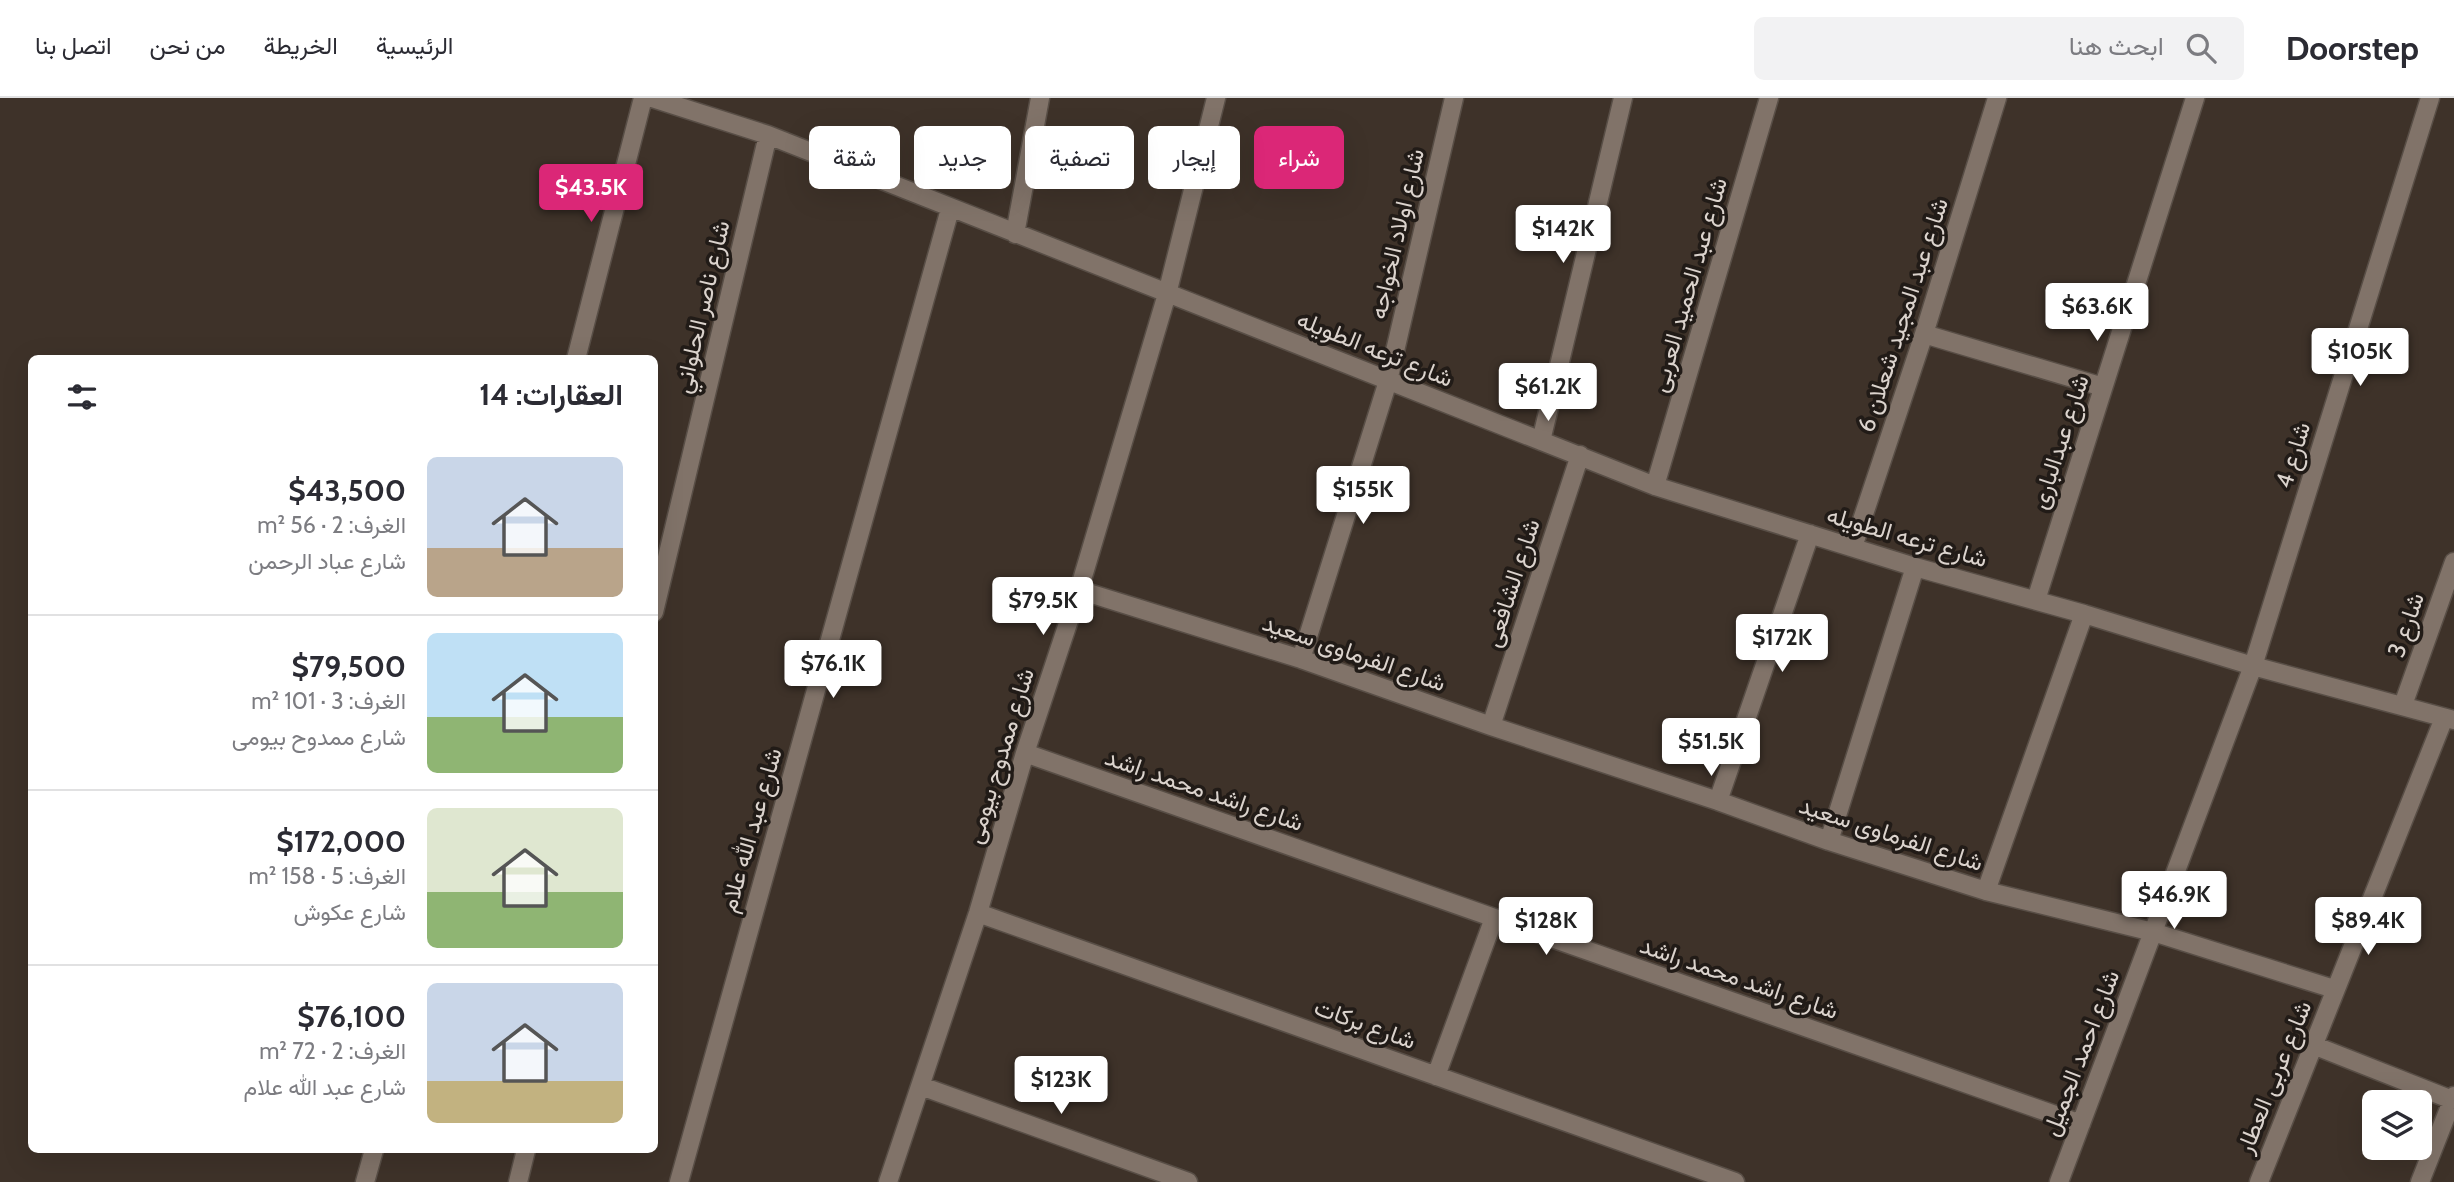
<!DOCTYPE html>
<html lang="ar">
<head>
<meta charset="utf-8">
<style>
	:root { --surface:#fff; --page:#f2f2f3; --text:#2b2b33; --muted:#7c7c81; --line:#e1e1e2; --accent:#db2777 }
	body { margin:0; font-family:Cabin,Vazirmatn,sans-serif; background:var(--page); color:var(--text); direction:rtl; height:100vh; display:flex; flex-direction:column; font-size:26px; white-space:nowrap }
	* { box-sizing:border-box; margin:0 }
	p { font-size:23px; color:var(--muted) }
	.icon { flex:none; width:38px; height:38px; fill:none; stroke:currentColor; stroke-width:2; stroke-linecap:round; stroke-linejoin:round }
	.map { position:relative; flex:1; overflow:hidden; direction:ltr }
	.drawer { position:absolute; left:28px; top:257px; width:630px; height:798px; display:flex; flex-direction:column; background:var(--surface); border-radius:10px; box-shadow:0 7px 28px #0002; direction:rtl }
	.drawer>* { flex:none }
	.banner { position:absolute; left:679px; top:28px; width:665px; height:63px; direction:rtl; display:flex; gap:14px }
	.controls { position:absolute; left:2362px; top:992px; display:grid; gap:14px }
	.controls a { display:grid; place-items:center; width:70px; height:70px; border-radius:10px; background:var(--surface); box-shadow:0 7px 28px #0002; font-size:35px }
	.price { position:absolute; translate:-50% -60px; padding:0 16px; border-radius:7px; background:#fff; color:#222; font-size:23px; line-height:46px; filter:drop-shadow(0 2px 4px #0008) }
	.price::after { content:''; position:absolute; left:50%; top:42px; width:21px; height:16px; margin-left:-10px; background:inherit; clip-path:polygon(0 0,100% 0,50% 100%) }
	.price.selected { background:var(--accent); color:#fff }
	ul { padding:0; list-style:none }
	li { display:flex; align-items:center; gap:21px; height:175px; padding:0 35px }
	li+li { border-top:2px solid var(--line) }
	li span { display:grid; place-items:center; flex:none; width:196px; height:140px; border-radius:10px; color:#555 }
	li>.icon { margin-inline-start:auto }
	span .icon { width:84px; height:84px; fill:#fffc; stroke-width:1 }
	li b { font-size:30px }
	h2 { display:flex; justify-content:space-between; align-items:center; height:84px; padding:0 35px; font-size:30px }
	.pill { padding:0 24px; border-radius:10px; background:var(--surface); box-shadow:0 7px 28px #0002; font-size:24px; line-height:63px }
	.pill.selected { background:var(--accent); color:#fff }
	header { display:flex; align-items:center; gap:42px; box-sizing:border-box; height:98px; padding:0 35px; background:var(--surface); border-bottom:2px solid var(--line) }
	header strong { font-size:33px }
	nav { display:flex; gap:38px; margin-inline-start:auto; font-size:24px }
	.search { width:490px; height:63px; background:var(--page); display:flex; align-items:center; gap:18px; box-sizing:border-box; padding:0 24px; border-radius:10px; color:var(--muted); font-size:26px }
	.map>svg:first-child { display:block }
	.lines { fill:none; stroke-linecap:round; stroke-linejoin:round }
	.street-casing { stroke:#584e46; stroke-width:21 }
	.street { stroke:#817369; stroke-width:18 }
	.labels { text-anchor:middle; stroke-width:7; stroke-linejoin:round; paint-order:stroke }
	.street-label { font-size:24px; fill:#dbd3cd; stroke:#211b17 }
</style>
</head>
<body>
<header>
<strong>Doorstep</strong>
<div class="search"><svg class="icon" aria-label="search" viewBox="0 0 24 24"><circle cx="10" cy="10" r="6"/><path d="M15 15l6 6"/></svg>ابحث هنا</div>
<nav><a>الرئيسية</a><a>الخريطة</a><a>من نحن</a><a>اتصل بنا</a></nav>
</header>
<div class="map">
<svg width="2454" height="1084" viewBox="0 0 2454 1084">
	<rect width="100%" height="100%" fill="#3e3229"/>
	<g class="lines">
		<defs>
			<path id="street" d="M652 0 768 37 1655 388 1915 469 2084 516 2253 568 2454 622
				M1015 136 1040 0
				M1924 236 2103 289
				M576 261 643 0
				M1541 343 1623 0
				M1655 388 1769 0
				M1853 449 1924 236 1997 0
				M1079 492 1301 561 1491 628 1718 703 1829 743 1986 793 2153 834 2334 891
				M2036 502 2195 0
				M654 514 768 37
				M1301 561 1388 283 1454 0
				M2403 607 2454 464
				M1491 628 1580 357
				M1025 655 2081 1026
				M1718 703 1810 436
				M1829 743 1915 469
				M1986 793 2084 516
				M978 815 1735 1084
				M2313 947 2452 1002
				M1436 978 1494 820
				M921 988 1188 1084
				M365 1084 374 1052
				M518 1084 526 1052
				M679 1084 950 111
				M888 1084 978 815 1025 655 1079 492 1167 196 1216 0
				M2059 1084 2253 568 2430 0
				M2259 1084 2444 620
				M2420 1084 2454 998"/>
		</defs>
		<use href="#street" class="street-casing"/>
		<use href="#street" class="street"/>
	</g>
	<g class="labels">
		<g class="street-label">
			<text transform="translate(1397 136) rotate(-77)" y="8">شارع اولاد الخواجه</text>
			<text transform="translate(1689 187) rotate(-74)" y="8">شارع عبد الحميد العربى</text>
			<text transform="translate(702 209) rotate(-77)" y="8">شارع ناصر الحلواني</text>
			<text transform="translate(1903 217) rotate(-72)" y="8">شارع عبد المجيد شعلان 6</text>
			<text transform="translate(1375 251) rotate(22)" y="8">شارع ترعه الطويله</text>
			<text transform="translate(2060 344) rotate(-72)" y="8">شارع عبدالبارى</text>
			<text transform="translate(2293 357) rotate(-73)" y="8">شارع 4</text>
			<text transform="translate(1907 439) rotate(16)" y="8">شارع ترعه الطويله</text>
			<text transform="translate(1512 485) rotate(-72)" y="8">شارع الشافعى</text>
			<text transform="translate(2406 527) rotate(-71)" y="8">شارع 3</text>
			<text transform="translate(1354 555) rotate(19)" y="8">شارع الفرماوى سعيد</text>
			<text transform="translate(1000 658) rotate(-73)" y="8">شارع ممدوح بيومى</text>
			<text transform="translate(1204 692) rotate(19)" y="8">شارع راشد محمد راشد</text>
			<text transform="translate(751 732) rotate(-74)" y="8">شارع عبد الله علام</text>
			<text transform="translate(1891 736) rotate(18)" y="8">شارع الفرماوى سعيد</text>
			<text transform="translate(1739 880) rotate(19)" y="8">شارع راشد محمد راشد</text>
			<text transform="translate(1365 926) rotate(20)" y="8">شارع بركات</text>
			<text transform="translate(2081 955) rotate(-69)" y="8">شارع احمد الجميل</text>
			<text transform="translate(2274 979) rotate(-68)" y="8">شارع عربى العطار</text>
		</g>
	</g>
</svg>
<div class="controls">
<a><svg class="icon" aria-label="layers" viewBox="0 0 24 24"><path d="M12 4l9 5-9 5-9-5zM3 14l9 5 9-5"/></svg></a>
</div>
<b class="price selected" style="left:591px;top:126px">$43.5K</b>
<b class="price" style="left:1563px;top:167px">$142K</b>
<b class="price" style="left:2097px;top:245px">$63.6K</b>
<b class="price" style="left:2360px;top:290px">$105K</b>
<b class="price" style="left:1548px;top:325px">$61.2K</b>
<b class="price" style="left:1363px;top:428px">$155K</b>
<b class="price" style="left:1043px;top:539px">$79.5K</b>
<b class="price" style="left:1782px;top:576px">$172K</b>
<b class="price" style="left:833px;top:602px">$76.1K</b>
<b class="price" style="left:1711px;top:680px">$51.5K</b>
<b class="price" style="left:2174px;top:833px">$46.9K</b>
<b class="price" style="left:1546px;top:859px">$128K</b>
<b class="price" style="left:2368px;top:859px">$89.4K</b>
<b class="price" style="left:1061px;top:1018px">$123K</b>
<div class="banner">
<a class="pill selected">شراء</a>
<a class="pill">إيجار</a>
<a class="pill">تصفية</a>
<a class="pill">جديد</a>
<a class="pill">شقة</a>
</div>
<section class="drawer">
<h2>العقارات: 14<svg class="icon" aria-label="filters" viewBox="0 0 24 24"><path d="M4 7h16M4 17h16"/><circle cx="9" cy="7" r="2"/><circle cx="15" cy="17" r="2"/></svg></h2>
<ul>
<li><span style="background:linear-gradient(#c9d6e8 65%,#b9a48a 0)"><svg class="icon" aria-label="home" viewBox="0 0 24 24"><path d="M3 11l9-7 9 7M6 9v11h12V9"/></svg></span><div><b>$43,500</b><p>الغرف: 2 · 56 m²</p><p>شارع عباد الرحمن</p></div></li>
<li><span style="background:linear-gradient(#bfe0f5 60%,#8fb573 0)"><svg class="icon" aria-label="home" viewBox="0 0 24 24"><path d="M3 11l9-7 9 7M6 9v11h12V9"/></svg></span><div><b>$79,500</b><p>الغرف: 3 · 101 m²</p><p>شارع ممدوح بيومى</p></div></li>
<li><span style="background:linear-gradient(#dfe7d0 60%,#8fb573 0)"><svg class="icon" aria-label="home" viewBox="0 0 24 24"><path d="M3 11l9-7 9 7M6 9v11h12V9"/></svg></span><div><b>$172,000</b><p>الغرف: 5 · 158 m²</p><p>شارع عكوش</p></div></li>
<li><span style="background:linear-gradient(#c9d6e8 70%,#c2b280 0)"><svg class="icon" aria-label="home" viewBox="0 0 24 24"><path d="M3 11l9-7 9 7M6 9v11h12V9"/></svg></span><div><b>$76,100</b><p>الغرف: 2 · 72 m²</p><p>شارع عبد الله علام</p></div></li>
</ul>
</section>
</div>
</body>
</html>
